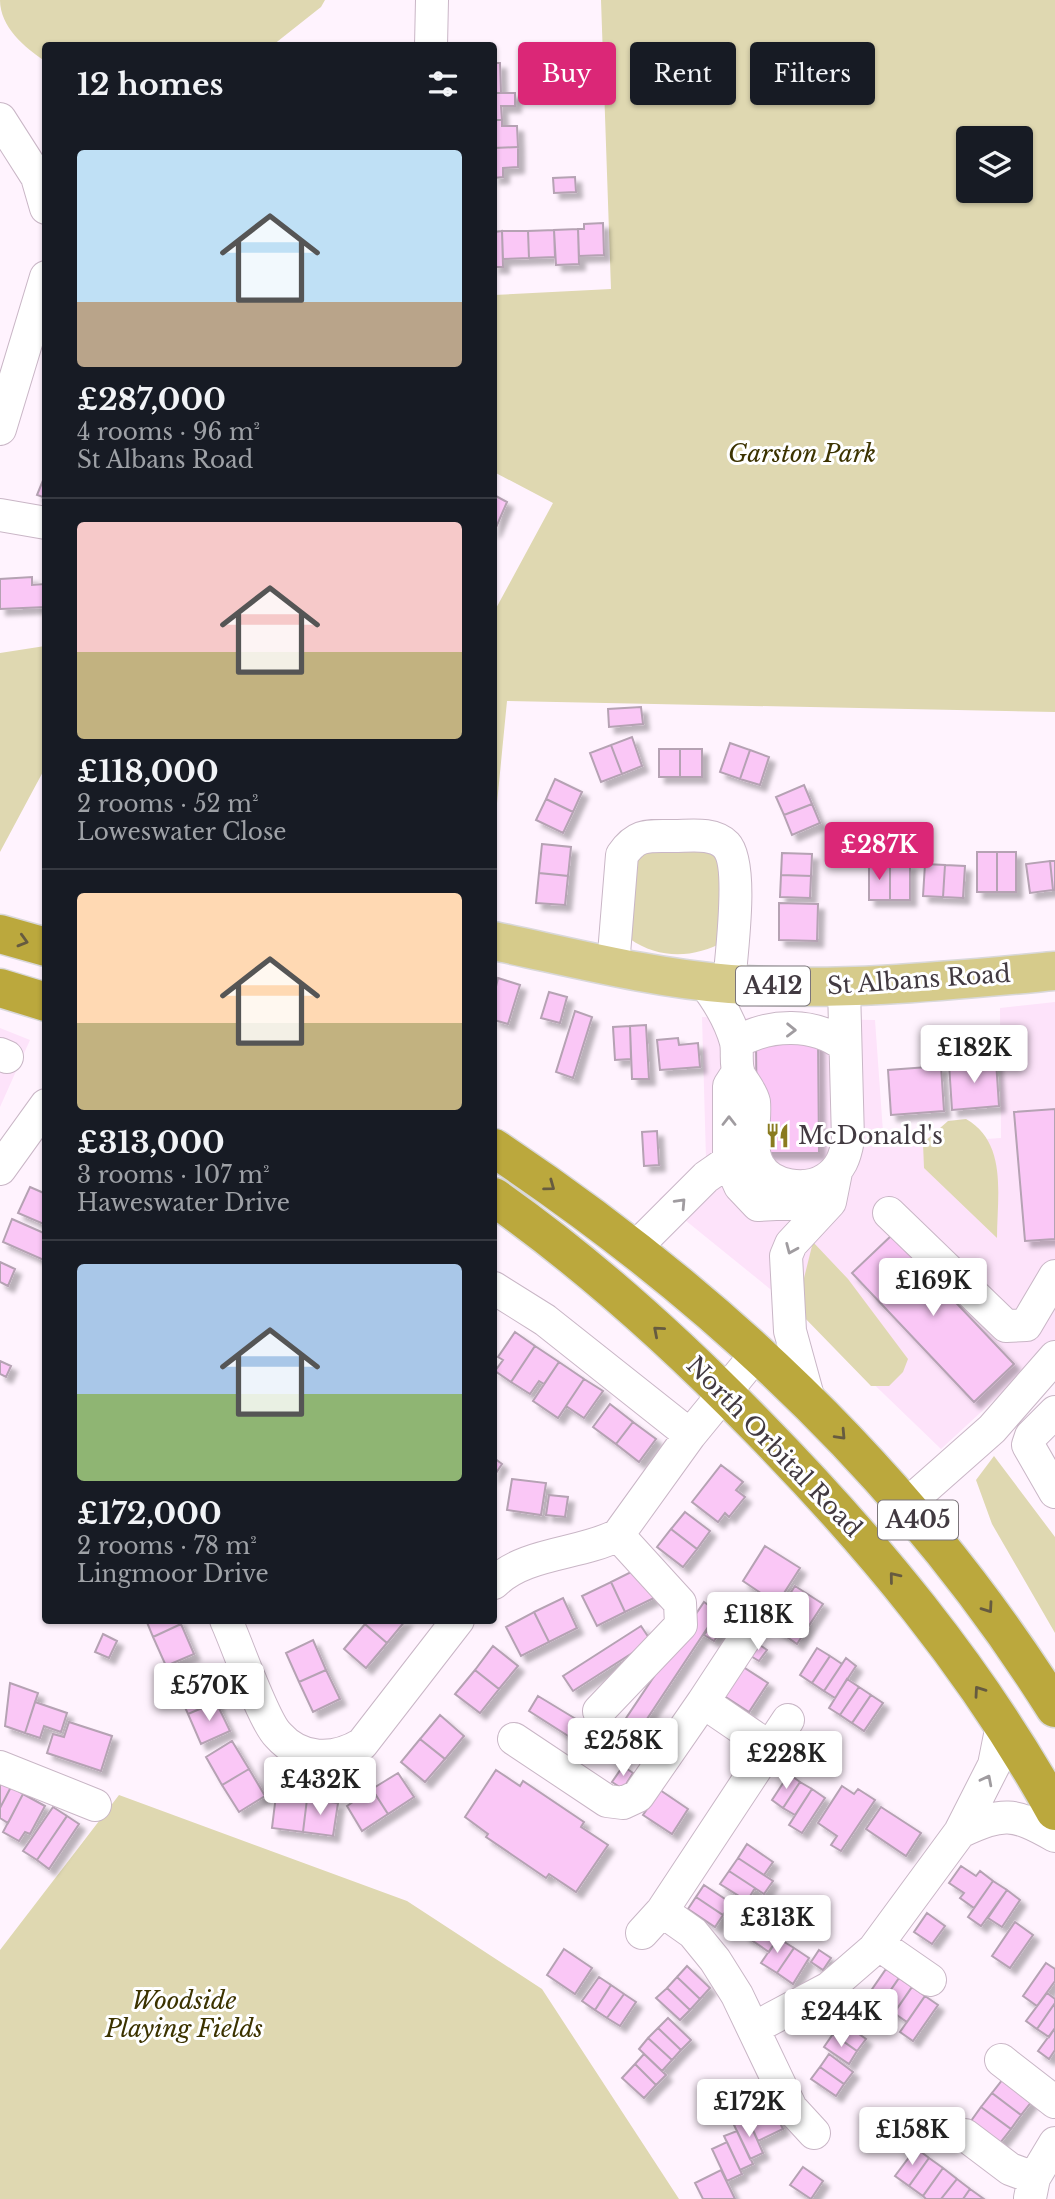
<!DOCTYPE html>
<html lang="en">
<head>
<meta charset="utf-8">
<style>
	:root { --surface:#171b24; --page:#242831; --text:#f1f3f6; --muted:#9ea1a6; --line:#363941; --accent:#db2777 }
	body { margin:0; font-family:"Libre Baskerville",serif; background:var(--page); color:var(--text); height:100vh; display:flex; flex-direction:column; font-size:26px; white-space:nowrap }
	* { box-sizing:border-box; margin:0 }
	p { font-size:23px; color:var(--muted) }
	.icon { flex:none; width:38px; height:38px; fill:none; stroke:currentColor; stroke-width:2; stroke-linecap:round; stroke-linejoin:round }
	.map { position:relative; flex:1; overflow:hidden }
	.side { position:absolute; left:42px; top:42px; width:455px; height:1582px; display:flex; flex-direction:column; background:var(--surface); border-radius:7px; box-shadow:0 2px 5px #0004 }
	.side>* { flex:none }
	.hud { position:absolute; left:518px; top:42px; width:430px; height:63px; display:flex; gap:14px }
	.fabs { position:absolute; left:956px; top:126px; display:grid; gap:14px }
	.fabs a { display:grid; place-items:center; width:77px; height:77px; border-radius:7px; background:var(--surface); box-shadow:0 2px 5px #0004; font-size:35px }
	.price { position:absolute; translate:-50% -60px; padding:0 16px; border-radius:7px; background:#fff; color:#222; font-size:23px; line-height:46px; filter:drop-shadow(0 2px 4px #0008) }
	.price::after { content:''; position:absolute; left:50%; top:42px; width:21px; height:16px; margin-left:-10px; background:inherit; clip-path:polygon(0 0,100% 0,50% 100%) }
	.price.on { background:var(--accent); color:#fff }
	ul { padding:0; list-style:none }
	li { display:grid; align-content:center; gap:14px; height:371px; padding:0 35px }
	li+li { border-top:2px solid var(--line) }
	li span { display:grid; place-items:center; height:217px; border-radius:7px; color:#555 }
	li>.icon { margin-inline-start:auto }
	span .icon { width:126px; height:126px; fill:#fffc; stroke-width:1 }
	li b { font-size:30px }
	h2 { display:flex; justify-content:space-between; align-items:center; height:84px; padding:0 35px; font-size:30px }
	.chip { padding:0 24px; border-radius:7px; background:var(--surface); box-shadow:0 2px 5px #0004; font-size:24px; line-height:63px }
	.chip.on { background:var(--accent); color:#fff }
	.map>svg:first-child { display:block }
	.built { fill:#fde3fa }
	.green { fill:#dfd8b1; fill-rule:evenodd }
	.building { fill:#fac7f6; stroke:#b5a2b3; stroke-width:2; filter:url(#shadow) }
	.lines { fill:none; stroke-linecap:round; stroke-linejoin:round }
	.minor-casing { stroke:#c9b6c6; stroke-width:34 }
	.major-casing { stroke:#d9d8d9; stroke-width:41 }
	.highway-casing { stroke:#d9d8d9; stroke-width:41 }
	.minor { stroke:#fff; stroke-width:32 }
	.major { stroke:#d6cb8b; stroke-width:38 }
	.highway { stroke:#bba83d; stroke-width:38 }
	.oneway { stroke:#665b40 }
	.oneway2 { stroke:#a09ca0 }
	.labels { text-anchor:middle; stroke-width:6; stroke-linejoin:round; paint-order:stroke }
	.shield { fill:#fff; stroke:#7b757a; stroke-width:2 }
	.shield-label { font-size:23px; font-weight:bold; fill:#423a41 }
	.park-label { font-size:24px; font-style:italic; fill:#3c3300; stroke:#fff }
	.street-label { font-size:24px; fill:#423a41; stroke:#fff }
	.poi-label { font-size:24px; fill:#423a41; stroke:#fff; text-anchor:start }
</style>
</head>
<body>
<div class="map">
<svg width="1055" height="2199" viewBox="0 0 1055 2199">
	<defs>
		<filter id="shadow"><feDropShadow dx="6" dy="6" stdDeviation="2" flood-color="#0004"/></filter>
	</defs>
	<rect width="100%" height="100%" fill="#fff3fe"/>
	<path class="built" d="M1055 1002V1344L941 1449 801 1314 659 1199 706 1159 702 1017 875 1020 884 1146 1001 1138 1000 1008Z
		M0 1028 30 1040 0 1107Z"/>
	<path class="green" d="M0 0H325L321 7 273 45 46 46 45 61C25 48 0 27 0 0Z
		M601 0H1055V712L507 701 494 834V612L553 503 494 472V295L611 289ZM968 138H1020V191H968Z
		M45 646V768L0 852V653Z
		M649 845 701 850 721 859 725 941C695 958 660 960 630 939L633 858Z
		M966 1119C1008 1143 997 1196 997 1238L924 1168 923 1143 948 1121Z
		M813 1242 848 1279 908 1359 903 1372 889 1386H871L801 1314 803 1282Z
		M994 1456 1055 1537V1633L992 1524 976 1480Z
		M119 1795 407 1901 542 1989 679 2199H0V1950Z"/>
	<path class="building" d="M583 59H603L604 89H584Z
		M494 63H500L501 93H494Z
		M494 93H515V106H501L502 120H494Z
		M494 120H502V126H517L518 147 494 148Z
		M518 147V167L503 168V177L494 178V148Z
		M575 177 576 192 554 193 553 178Z
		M603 223 604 255 579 256 578 229H584V224Z
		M578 229 579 264 556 265 554 230Z
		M554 230 555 257 529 258 528 231Z
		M502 231 503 267H494V232Z
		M502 231H528L529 258 503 259Z
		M46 473V498L37 495Z
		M494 495 507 502 494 532Z
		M32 577V585L45 584 46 607 0 609V579Z
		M641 707 643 724 609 727 608 709Z
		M632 737 642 766 622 774 611 745Z
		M730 743 750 750 740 779 720 772Z
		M611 745 622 774 601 782 590 753Z
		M659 749H680V777H659Z
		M680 749H702V777H680Z
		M750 750 769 757 760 785 740 779Z
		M555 779 582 792 573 812 546 799Z
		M804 785 812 804 784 815 776 797Z
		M546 799 573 812 563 833 536 820Z
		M812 804 820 823 792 835 784 815Z
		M542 844 571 847 568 876 539 873Z
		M977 852H997V892H977Z
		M997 852H1016V892H997Z
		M782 853 812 854 811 876 781 875Z
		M1050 861 1053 890 1030 893 1026 864Z
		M1050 861H1055V890H1053Z
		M869 863 890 864V900H869Z
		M890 864H910V900H890Z
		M925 864 945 865 943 897 923 896Z
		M945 865 965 866 963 898 943 897Z
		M539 873 568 876 565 905 536 903Z
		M781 875 811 876 810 898 780 897Z
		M779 903 818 904 817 941 779 940Z
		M498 978 520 985 508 1024 494 1020V995Z
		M549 992 567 997 560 1023 541 1018Z
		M575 1011 592 1017 573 1078 556 1072Z
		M646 1025 649 1079H632L630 1026Z
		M630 1026 631 1059 615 1060 613 1027Z
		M678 1038 679 1045 698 1043 700 1067 660 1070 657 1040Z
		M756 1040H818L819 1153H757Z
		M996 1061 999 1106 952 1110 949 1064Z
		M941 1066 944 1111 891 1115 888 1070Z
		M1055 1109V1239L1025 1241 1014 1112Z
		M657 1131 659 1165 644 1166 642 1132Z
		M30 1187 46 1194V1225L18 1213Z
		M12 1219 46 1234V1261L3 1242Z
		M892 1235 1014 1364 974 1402 852 1273Z
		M0 1262 15 1269 8 1286 0 1282Z
		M515 1332 535 1346 511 1382 495 1371 503 1360 498 1357Z
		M535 1346 559 1362 544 1384 539 1381 530 1394 511 1382Z
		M0 1361 11 1366 6 1377 0 1374Z
		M559 1362 584 1379 558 1418 533 1401Z
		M584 1379 603 1391 584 1418 566 1406Z
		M610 1404 633 1422 616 1444 593 1427Z
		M633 1422 656 1439 639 1462 616 1444Z
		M494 1458 502 1464 494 1476Z
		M721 1465 743 1482 736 1490 745 1497 729 1517 725 1513 718 1522 692 1502Z
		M512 1479 546 1483 541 1515 507 1510Z
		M549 1495 568 1497 565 1517 546 1515Z
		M685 1512 710 1531 697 1549 671 1529Z
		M671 1529 697 1549 683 1567 657 1547Z
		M765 1546 800 1568 777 1604 743 1581Z
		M639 1568 654 1598 625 1612 611 1582Z
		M611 1582 625 1612 597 1626 582 1596Z
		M795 1586 823 1604 797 1644 770 1625Z
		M563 1598 577 1628 549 1642 534 1612Z
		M704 1602 718 1612 621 1758 606 1748Z
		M534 1612 549 1642 521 1656 506 1627Z
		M146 1620H179L181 1624 153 1637Z
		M368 1620H406L387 1643 365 1624Z
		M715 1620 724 1626 714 1641 704 1635Z
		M181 1624 194 1654 166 1666 153 1637Z
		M365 1624 387 1643 366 1668 344 1649Z
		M641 1626 651 1641 573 1691 563 1676Z
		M103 1634 117 1641 109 1658 95 1652Z
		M313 1640 326 1670 299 1682 286 1653Z
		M757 1643 767 1650 759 1661 749 1655Z
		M493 1646 518 1666 499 1689 475 1670Z
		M817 1648 830 1656 812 1683 800 1675Z
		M830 1656 842 1664 824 1691 812 1683Z
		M846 1658 856 1666 835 1698 824 1691Z
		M737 1663 768 1683 749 1712 718 1692Z
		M326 1670 340 1699 313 1712 299 1682Z
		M475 1670 499 1689 480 1713 455 1694Z
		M203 1672 216 1702 188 1714 175 1685Z
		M847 1679 859 1687 840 1715 829 1708Z
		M10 1683 38 1693 25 1733 5 1726Z
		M859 1687 871 1695 852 1723 840 1715Z
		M871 1695 883 1703 864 1731 852 1723Z
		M538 1696 594 1730 584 1746 529 1711Z
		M35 1702 67 1713 61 1732 44 1726 40 1738 25 1733Z
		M216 1702 230 1731 201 1744 188 1714Z
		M440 1715 464 1736 445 1759 420 1739Z
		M69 1722 112 1736 101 1771 47 1753 53 1734 64 1737Z
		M420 1739 445 1759 425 1782 401 1762Z
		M232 1741 249 1769 222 1785 206 1757Z
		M623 1766 633 1773 623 1789 612 1782Z
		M249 1769 265 1796 239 1812 222 1785Z
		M496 1770 520 1786 523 1781 584 1822 581 1827 608 1845 576 1892 549 1874 546 1878 486 1837 488 1834 465 1817Z
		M398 1773 414 1797 388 1814 372 1789Z
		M789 1774 800 1782 783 1808 772 1800Z
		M0 1781 11 1787 0 1808Z
		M800 1782 812 1789 795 1815 783 1808Z
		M842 1786 854 1794 858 1789 875 1800 841 1851 831 1845 837 1836 818 1823Z
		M11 1787 23 1794 8 1823 0 1818V1808Z
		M372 1789 388 1814 362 1831 347 1806Z
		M812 1789 825 1798 802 1833 789 1825Z
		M660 1790 688 1809 672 1834 643 1815Z
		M23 1794 45 1806 30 1834 25 1832 19 1841 3 1832Z
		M276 1795 307 1799 303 1832 272 1828Z
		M307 1799 338 1803 333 1836 303 1832Z
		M53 1807 67 1816 37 1860 23 1851Z
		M881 1807 921 1833 906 1856 866 1829Z
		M67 1816 79 1824 49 1869 37 1860Z
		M747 1844 773 1862 764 1875 738 1858Z
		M738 1858 773 1881 764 1894 729 1871Z
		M961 1866 976 1876 980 1871 993 1881 974 1908 960 1898 964 1893 949 1883Z
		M729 1871 755 1888 747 1901 720 1884Z
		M993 1881 1007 1890 981 1926 968 1917Z
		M704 1885 731 1903 723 1915 696 1897Z
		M1007 1890 1020 1900 1002 1927 988 1918Z
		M696 1897 723 1915 715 1927 688 1909Z
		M927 1913 945 1926 932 1944 914 1932Z
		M753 1921 778 1938 769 1952 744 1935Z
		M1015 1922 1033 1935 1010 1968 992 1956Z
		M778 1938 794 1948 777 1973 761 1963Z
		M794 1948 809 1958 793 1984 777 1973Z
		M564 1949 592 1968 575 1994 547 1975Z
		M819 1950 831 1958 823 1970 811 1962Z
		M1046 1963 1055 1969V1981L1037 2006 1023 1996Z
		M687 1966 710 1988 700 1999 677 1977Z
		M886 1969 899 1978 881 2004 868 1995Z
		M599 1977 611 1985 595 2010 582 2001Z
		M677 1977 700 1999 690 2010 667 1988Z
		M899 1978 912 1987 894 2013 881 2004Z
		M611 1985 624 1994 607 2018 595 2010Z
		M912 1987 925 1996 907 2022 894 2013Z
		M667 1988 690 2010 680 2020 656 1998Z
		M1047 1993 1055 1999V2003L1037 2029 1026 2021Z
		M624 1994 636 2002 620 2026 607 2018Z
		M925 1996 938 2005 913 2041 900 2032Z
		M1055 2003V2028L1049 2037 1037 2029Z
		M668 2018 691 2040 681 2050 658 2028Z
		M842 2022 866 2039 857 2051 833 2034Z
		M658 2028 681 2050 672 2060 648 2038Z
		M1055 2028V2050L1049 2059 1038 2051Z
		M833 2034 857 2051 849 2064 824 2047Z
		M648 2038 672 2060 662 2071 639 2049Z
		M644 2054 666 2075 656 2085 635 2064Z
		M829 2054 853 2072 844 2084 820 2067Z
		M635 2064 656 2085 644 2098 622 2078Z
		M820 2067 844 2084 836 2096 811 2079Z
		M1003 2079 1032 2101 1021 2115 992 2093Z
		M992 2093 1021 2115 1011 2129 981 2107Z
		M772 2107 783 2129 758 2141 748 2119Z
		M981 2107 1011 2129 1000 2143 971 2121Z
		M748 2119 763 2153 750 2159 734 2125Z
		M737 2131 753 2164 740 2170 724 2136Z
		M727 2142 742 2174 727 2181 712 2149Z
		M916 2148 929 2158 909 2186 895 2176Z
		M929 2158 943 2168 923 2196 909 2186Z
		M803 2167 823 2181 811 2199 790 2185Z
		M943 2168 957 2179 941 2199H926L923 2196Z
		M721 2170 735 2199H703L695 2183Z
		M957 2179 970 2189 963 2199H941Z
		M970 2189 984 2199H963Z"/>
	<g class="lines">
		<defs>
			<path id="minor" d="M431 46 432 0
				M0 119 37 177 46 208
				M0 429 46 277
				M0 515 46 523
				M613 966 622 855C637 833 648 836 674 836 690 836 713 832 726 845 744 864 731 956 729 984
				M703 981C717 999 730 1020 736 1042 738 1052 735 1064 739 1074 743 1083 752 1092 754 1102 756 1122 748 1148 759 1166 771 1187 806 1192 826 1179 841 1169 845 1157 848 1140L844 988
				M736 1043C769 1023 815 1022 845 1046
				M0 1054 7 1057
				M738 1072 729 1086V1161L740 1186 758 1205 815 1202
				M0 1169 46 1105
				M889 1213 1006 1326 1026 1325 1055 1276
				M635 1248 706 1177 729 1161
				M494 1288 545 1320 690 1435
				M809 1400 790 1331 786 1256 791 1244 830 1202 836 1172
				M1055 1412 1031 1436 1028 1445 1055 1492
				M906 1505 992 1429 1055 1357
				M494 1583C525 1552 580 1555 618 1535L690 1435 758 1352
				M226 1620C237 1644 263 1720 278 1735 301 1761 334 1761 362 1744L458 1620
				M749 1632 703 1702 769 1747
				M599 1711 681 1625 680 1603 618 1535
				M514 1739 607 1801 623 1803 638 1796 703 1702
				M0 1767 95 1805
				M960 1832C1003 1812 1013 1812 1055 1836
				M662 1911 693 1933 715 1960 737 1995 791 2108 814 2133
				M642 1933 662 1911 788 1720
				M878 1944 930 1980
				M754 2028 829 1988 874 1949 960 1832 994 1765 1002 1725
				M1001 2060 1055 2102
				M965 2135 1010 2169 1034 2178
				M1030 2198 1034 2178 1055 2143"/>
			<path id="major" d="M494 941C571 957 651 978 730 984 839 992 947 981 1055 971"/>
			<path id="highway" d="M0 934 46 947
				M0 988 46 1002
				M494 1148C716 1296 912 1480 1055 1708
				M494 1197C589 1264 676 1343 757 1426 871 1542 976 1668 1055 1811"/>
		</defs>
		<use href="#minor" class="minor-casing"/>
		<use href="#major" class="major-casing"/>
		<use href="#highway" class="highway-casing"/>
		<use href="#minor" class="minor"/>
		<use href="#major" class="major"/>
		<use href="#highway" class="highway"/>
	</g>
	<defs><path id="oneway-chevron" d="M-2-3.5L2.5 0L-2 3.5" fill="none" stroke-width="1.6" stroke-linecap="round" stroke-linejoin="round" transform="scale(1.75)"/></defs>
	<g class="oneway">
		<use href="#oneway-chevron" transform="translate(23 941) rotate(16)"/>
		<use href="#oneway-chevron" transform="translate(550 1186) rotate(36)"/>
		<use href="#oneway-chevron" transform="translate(658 1331) rotate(-139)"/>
		<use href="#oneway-chevron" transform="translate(841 1435) rotate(47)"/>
		<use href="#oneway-chevron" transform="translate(894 1577) rotate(-129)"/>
		<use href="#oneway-chevron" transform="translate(988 1608) rotate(55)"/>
		<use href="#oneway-chevron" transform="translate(979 1691) rotate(-125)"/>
	</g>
	<g class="oneway2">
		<use href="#oneway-chevron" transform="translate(791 1030) rotate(1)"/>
		<use href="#oneway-chevron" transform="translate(729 1121) rotate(-90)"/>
		<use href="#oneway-chevron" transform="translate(681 1203) rotate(-47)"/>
		<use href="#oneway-chevron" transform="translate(791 1249) rotate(113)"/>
		<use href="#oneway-chevron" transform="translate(987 1780) rotate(-63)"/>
	</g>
	<defs>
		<symbol id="restaurant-bare" viewBox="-9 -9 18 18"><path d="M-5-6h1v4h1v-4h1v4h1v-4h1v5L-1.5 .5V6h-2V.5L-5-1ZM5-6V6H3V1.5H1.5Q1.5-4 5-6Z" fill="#8a7b20" stroke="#fff" stroke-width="2.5" paint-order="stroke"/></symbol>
	</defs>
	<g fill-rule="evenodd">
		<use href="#restaurant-bare" x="760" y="1118" width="35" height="35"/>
	</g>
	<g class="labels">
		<g class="shield">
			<rect x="736" y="966.5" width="74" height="39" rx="5"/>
			<rect x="878" y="1500.5" width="80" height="39" rx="5"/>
		</g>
		<g class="shield-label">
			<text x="773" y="994">A412</text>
			<text x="918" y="1528">A405</text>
		</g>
		<g class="park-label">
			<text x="802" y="462">Garston Park</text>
			<text x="184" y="2009">Woodside<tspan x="184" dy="28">Playing Fields</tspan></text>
		</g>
		<g class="street-label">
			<text transform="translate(919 980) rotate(-4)" y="8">St Albans Road</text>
			<text transform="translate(774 1447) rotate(46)" y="8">North Orbital Road</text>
		</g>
		<g class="poi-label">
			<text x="798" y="1144">McDonald's</text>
		</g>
	</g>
</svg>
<div class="fabs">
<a><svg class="icon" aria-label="layers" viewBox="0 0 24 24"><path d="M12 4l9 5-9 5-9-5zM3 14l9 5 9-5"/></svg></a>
</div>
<b class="price on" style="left:879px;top:882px">£287K</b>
<b class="price" style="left:974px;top:1085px">£182K</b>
<b class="price" style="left:933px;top:1318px">£169K</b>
<b class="price" style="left:758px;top:1652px">£118K</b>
<b class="price" style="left:209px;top:1723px">£570K</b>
<b class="price" style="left:623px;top:1778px">£258K</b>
<b class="price" style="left:786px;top:1791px">£228K</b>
<b class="price" style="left:320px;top:1817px">£432K</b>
<b class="price" style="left:777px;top:1955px">£313K</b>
<b class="price" style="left:841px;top:2049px">£244K</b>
<b class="price" style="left:749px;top:2139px">£172K</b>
<b class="price" style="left:912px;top:2167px">£158K</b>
<div class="hud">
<a class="chip on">Buy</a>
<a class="chip">Rent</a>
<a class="chip">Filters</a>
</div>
<section class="side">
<h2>12 homes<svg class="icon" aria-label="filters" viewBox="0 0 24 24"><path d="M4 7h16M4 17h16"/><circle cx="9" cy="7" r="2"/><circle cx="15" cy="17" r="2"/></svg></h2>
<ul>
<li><span style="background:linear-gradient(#bfe0f5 70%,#b9a48a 0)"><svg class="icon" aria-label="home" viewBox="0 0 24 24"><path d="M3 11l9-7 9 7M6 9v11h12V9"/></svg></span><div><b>£287,000</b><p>4 rooms · 96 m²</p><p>St Albans Road</p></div></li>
<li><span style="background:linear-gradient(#f6c9c9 60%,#c2b280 0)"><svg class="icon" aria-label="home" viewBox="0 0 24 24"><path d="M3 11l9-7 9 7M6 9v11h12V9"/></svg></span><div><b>£118,000</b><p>2 rooms · 52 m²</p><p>Loweswater Close</p></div></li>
<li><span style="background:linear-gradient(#ffd9b3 60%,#c2b280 0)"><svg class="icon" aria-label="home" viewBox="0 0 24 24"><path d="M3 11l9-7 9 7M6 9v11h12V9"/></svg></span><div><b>£313,000</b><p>3 rooms · 107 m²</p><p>Haweswater Drive</p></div></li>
<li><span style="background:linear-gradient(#a9c7e8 60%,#8fb573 0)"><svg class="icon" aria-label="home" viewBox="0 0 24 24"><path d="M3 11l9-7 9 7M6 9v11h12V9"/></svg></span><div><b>£172,000</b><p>2 rooms · 78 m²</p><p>Lingmoor Drive</p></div></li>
</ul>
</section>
</div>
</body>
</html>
